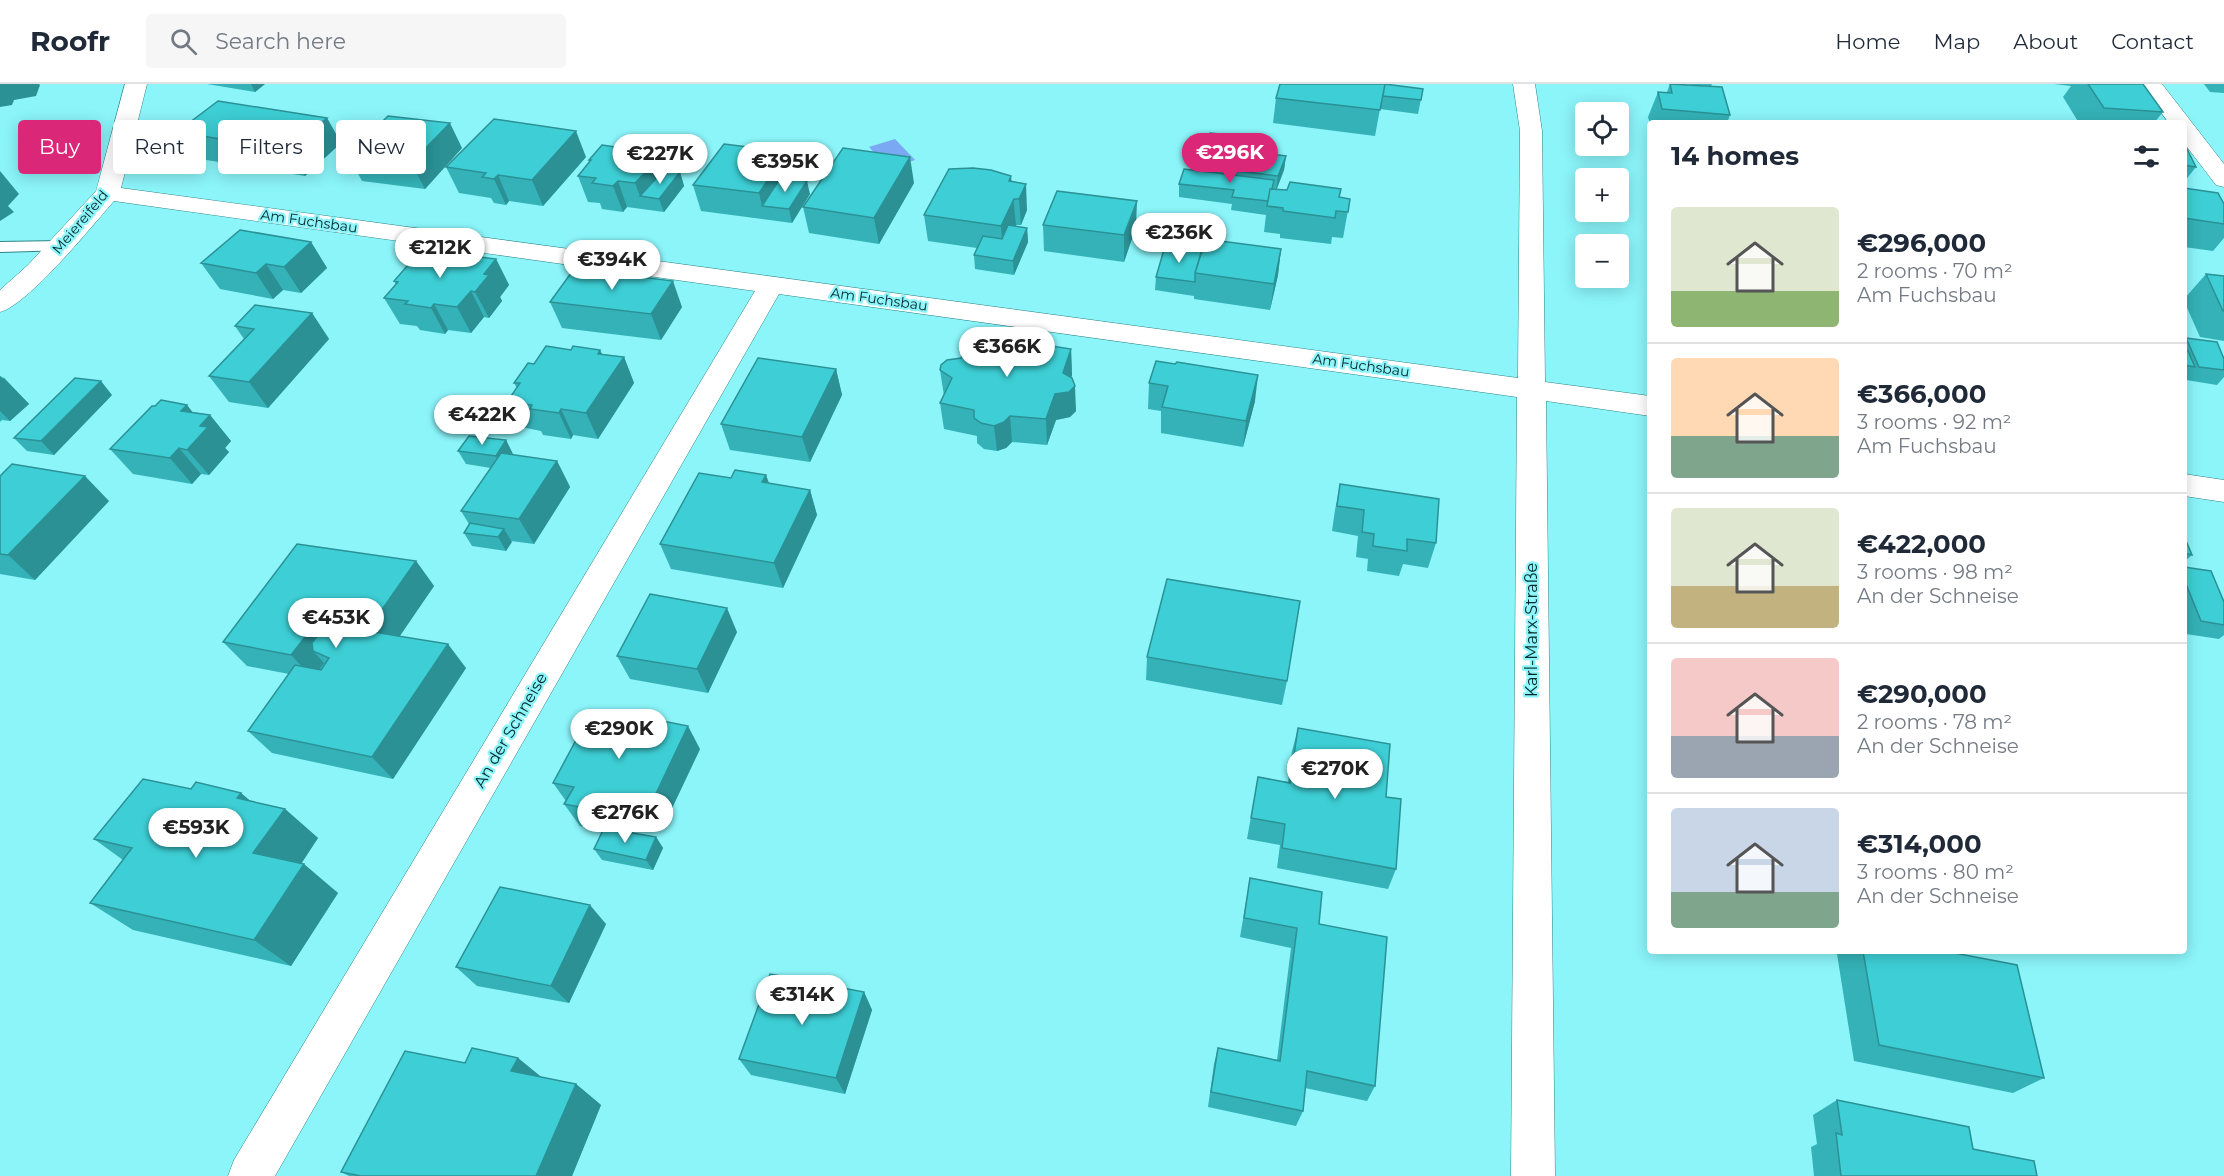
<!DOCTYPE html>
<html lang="en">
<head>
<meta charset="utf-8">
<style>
	:root { --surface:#fff; --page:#f6f6f7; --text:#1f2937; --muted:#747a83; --line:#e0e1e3; --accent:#db2777 }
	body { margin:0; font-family:Montserrat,sans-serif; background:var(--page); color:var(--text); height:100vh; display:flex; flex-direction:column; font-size:22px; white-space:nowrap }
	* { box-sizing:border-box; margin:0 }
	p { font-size:20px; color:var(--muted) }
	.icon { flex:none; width:33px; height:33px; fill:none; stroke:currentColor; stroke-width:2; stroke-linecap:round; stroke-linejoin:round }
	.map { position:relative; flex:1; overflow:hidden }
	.sheet { position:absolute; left:1647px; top:36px; width:540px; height:834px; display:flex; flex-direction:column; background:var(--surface); border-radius:6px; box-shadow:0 3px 15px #0003 }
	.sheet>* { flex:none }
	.top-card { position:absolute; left:18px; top:36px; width:570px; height:54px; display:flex; gap:12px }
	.fabs { position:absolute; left:1575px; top:18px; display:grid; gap:12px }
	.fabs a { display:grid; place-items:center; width:54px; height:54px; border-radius:6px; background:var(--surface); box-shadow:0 3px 15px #0003; font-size:30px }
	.price { position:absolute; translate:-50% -51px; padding:0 14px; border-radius:21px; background:#fff; color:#222; font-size:20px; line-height:39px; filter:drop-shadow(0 2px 3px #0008) }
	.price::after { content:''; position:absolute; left:50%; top:36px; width:18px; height:14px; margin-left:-9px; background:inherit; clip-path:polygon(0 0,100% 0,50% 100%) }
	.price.selected { background:var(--accent); color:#fff }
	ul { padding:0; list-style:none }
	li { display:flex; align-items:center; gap:18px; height:150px; padding:0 24px }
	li+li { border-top:2px solid var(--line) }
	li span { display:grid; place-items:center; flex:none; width:168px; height:120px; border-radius:6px; color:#555 }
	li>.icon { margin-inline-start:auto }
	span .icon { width:72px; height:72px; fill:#fffc; stroke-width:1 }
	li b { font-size:26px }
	h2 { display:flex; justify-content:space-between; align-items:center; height:72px; padding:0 24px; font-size:26px }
	.pill { padding:0 21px; border-radius:6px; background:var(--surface); box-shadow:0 3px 15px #0003; font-size:21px; line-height:54px }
	.pill.selected { background:var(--accent); color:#fff }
	header { display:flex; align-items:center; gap:36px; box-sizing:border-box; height:84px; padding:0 30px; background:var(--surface); border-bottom:2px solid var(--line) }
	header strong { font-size:28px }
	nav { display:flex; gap:33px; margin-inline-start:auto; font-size:21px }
	.search { width:420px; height:54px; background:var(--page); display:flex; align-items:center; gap:15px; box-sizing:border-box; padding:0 21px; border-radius:6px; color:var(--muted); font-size:22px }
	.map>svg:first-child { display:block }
	.water { fill:#7aa8f2 }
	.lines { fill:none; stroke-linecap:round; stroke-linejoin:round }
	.service-casing { stroke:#318487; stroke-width:2 }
	.minor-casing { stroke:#318487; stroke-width:1 }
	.service { fill:#fff; fill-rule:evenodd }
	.minor { fill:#fff; fill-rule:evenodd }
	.wall { fill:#34b2b7 }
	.shaded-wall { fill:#2b9195 }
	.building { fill:#3dcfd5; stroke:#2b9195; stroke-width:1.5 }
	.labels { text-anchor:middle; stroke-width:4.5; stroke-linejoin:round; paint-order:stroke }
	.far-street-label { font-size:14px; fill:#042729; stroke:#8bf5fa }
	.street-label { font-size:16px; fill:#042729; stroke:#8bf5fa }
</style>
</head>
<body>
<header>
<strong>Roofr</strong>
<div class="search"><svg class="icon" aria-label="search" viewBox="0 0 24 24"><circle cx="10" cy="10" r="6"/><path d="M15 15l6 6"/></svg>Search here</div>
<nav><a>Home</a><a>Map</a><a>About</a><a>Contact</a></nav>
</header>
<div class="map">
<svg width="2224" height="1092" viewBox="0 0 2224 1092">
	<rect width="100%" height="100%" fill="#8bf5fa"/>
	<path class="water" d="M895 55 915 76 889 85 869 63Z"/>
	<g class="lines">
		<defs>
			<path id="service" d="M60 157 66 158 69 162 66 166 0 168V158Z"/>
			<path id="minor" d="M125 0H147L121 104 1518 294 1520 47 1513 0H1535L1542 47 1545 298 1650 312V332L1546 317 1555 1092H1511L1517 313 779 210 275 1092H228L234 1076 755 207 114 117C92 142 28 221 0 228V206L28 181 96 107Z
				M2140 0H2162L2224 80V103L2216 101 2184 59V39H2169Z
				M2184 390 2224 396V418L2184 412Z"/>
		</defs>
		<use href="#service" class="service-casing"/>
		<use href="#minor" class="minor-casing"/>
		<use href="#service" class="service"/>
		<use href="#minor" class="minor"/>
	</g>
	<path class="wall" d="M207 0H265L255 8Z
		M1670 0 1730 31 1727 39H1650V40L1648 33 1658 8H1667Z
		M1683 0H1712L1711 2Z
		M2054 0H2143L2163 28 2154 39H2079L2063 13 2071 2Z
		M2204 0H2224V9L2210 8Z
		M1423 5 1418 30 1380 25 1375 52 1273 39 1276 14Z
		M327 34 341 59 305 92 194 74 177 48Z
		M2184 59 2196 83 2184 98Z
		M462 64 425 105 362 97 348 71Z
		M1247 67 1286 72 1284 86 1277 105 1350 115 1343 154 1332 153 1331 160 1280 154V150L1264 148 1266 131 1231 126 1232 120 1179 113V100L1201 87 1202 74Z
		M586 73 543 122 509 117 506 121 494 119 491 114 459 109 446 83Z
		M589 76 680 88 684 102 664 128 627 123 623 128 602 125 600 119 588 118 578 92 590 78Z
		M793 94 810 110 792 139 701 127 693 101Z
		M1011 98 1027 126 1021 141H1016L1015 142 1027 144 1028 158 1014 191 975 185 974 171 977 164 928 157 924 131Z
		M914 99 879 160 809 149 803 123Z
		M2184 104 2224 120V154L2213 167 2184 163Z
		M1043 141 1136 143 1124 178 1044 167Z
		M311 158 327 184 301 209 283 206 273 215 220 205 201 179Z
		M1281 165 1278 191 1270 226 1194 215V212L1155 206 1156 193 1202 167Z
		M496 175 509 201 500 213 502 217 489 234 484 233 471 249 448 246 445 250 420 246 417 242 400 240 384 214 396 201 394 197 413 181Z
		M2206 190 2224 192V257L2200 253 2184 217V215Z
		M550 218 682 223 661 256 562 244Z
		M312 229 329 255 268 324 229 318 209 292 244 255 235 242Z
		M1041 253V260L1071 265 1072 291 1071 294 1076 327 1070 333 1056 336 1047 361 1012 358 1006 364 997 367 984 365 977 359V352L944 345 940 319 944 312 940 286 961 274 1003 255Z
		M2186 254 2224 275V293L2217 301 2186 296 2185 294 2184 295V256Z
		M571 266H600L602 270 624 273 634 299 598 355 573 351 571 355 543 351 541 347 521 343 507 318 517 304 514 299 534 280Z
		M836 285 842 311 810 378 730 366 721 340Z
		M0 292 4 294 29 320 10 337 2 336 0 338Z
		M1149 299 1255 317 1243 363 1161 349V327L1148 325Z
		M112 311 54 371 27 367 14 354Z
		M193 328 210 331 231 357 225 364 229 368 209 391 201 390 192 400 133 390 110 365Z
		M506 356 513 371 557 377 570 403 534 460 511 457 506 467 472 462 464 449 469 440 461 427 491 384 466 380 458 367Z
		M766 391 769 399 810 406 817 431 783 504 671 485 660 460 731 394Z
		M0 392 109 417 35 496 0 490Z
		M1340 400 1436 459 1428 484 1403 480 1399 492 1367 487 1368 475 1356 473 1358 452 1332 447 1335 426Z
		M2184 452 2192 471 2184 478Z
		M416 477 434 502 399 552 466 584 393 695 272 669 248 647 289 590 247 582 223 558Z
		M2184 483 2224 518V551L2219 555 2186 550 2184 544Z
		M737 548 708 609 630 595 617 572Z
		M1147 573 1287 597 1282 621 1146 596Z
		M1298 644 1386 713 1396 785 1388 805 1277 784 1280 761 1247 755 1258 693 1288 698 1292 667Z
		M700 665 665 739 629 733 622 747 656 753 663 764 653 786 602 776 594 765 603 746 580 742 564 720 566 717 553 699Z
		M191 705 241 709 250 717 285 725 318 754 301 780 338 809 291 882 133 846 90 819 123 776 94 755Z
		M1250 794 1319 840 1375 1002 1367 1017 1305 1004 1303 1027 1296 1042 1208 1023 1214 980 1218 964 1277 976 1291 864 1240 853Z
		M606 840 569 919 477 902 456 883Z
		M1841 867H1944L2044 994 2013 1009 1854 977 1837 870Z
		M864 908 872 926 845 1010 751 991 739 975Z
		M518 974 541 993 576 1000 601 1021 572 1092H349L341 1088 465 979Z
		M1837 1016 1973 1065 2037 1092H1814L1811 1063 1817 1060 1813 1031Z"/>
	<path class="shaded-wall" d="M0 0H39L40 1 36 12 14 16 12 21 0 23Z
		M251 0H265L255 8Z
		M327 34 341 59 305 92 289 66Z
		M450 39 462 64 425 105 411 79Z
		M576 47 586 73 543 122 532 96Z
		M1249 53 1248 67 1243 80 1245 67Z
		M787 68 793 94 774 123 762 122 759 109Z
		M663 70 671 96 640 112 635 99Z
		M1286 72 1284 86 1276 106 1278 92Z
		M910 73 914 99 879 160 874 134Z
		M0 87 19 110 8 122 14 128 0 137Z
		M680 88 684 102 664 128 659 115Z
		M498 91 509 117 506 121 494 95Z
		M1011 92 1016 141 1003 168 1001 142 1009 97Z
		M618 97 627 123 623 128 613 102Z
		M807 97 810 110 792 139 789 125Z
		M1026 100 1027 126 1021 141 1019 115Z
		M1137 117 1136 143 1124 178V151Z
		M1027 144 1028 158 1014 191 1013 177Z
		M311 158 327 184 301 209 284 183Z
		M1281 165 1278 191 1270 226 1274 200Z
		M496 175 509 201 500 213 502 217 489 234 475 208 484 190Z
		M266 180 283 206 273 215 256 189Z
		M673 197 682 223 661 256 651 230Z
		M471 207 484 233 471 249 457 223Z
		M434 220 448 246 445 250 431 224Z
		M312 229 329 255 268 324 249 298Z
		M1071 265 1072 291 1066 308 1075 302 1076 327 1070 333 1056 336 1047 361 1046 335Z
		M600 266 611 291 624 273 634 299 598 355 586 329 598 270Z
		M836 285 842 311 810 378 802 353Z
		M1258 291 1255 317 1243 363 1246 337Z
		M0 292 3 295 4 294 29 320 10 337 0 327Z
		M101 297 112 311 54 371 41 357Z
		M187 321 202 340 210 331 231 357 225 364 229 368 209 391 187 366 181 327Z
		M561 325 573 351 571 355 559 329Z
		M1010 332 1012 358 1006 364 997 367 994 342Z
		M506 356 513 370 503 385 496 372Z
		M179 364 201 390 192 400 170 374Z
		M557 377 570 403 534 460 519 435Z
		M766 391 774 416 762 398Z
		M85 392 109 417 35 496 8 471Z
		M810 406 817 431 783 504 774 479Z
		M504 445 512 458 506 467 498 453Z
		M416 477 434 502 387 571 367 547Z
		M727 524 737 548 708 609 697 585Z
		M309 548 330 572 313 567 324 579 313 594 291 571Z
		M448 560 466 584 393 695 372 673Z
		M688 642 700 665 665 739 652 718Z
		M241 709 275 738 285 725 318 754 289 798 253 769 237 714Z
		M615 711 629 733 621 750 606 728Z
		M656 753 663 764 653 786 646 776Z
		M304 780 338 809 291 882 254 856Z
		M590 821 606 840 569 919 551 902Z
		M864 908 872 926 845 1010 836 994Z
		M518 974 545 996 511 987Z
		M576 1000 601 1021 572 1092H536Z"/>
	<path class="building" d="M1280 0H1385L1380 26 1276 14Z
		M1385 0 1423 5 1421 16 1383 12Z
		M1670 0 1722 3 1730 31 1662 25 1658 8 1672 9Z
		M2088 0H2143L2163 28 2104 24Z
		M218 17 327 34 289 66 177 48Z
		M388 32 450 39 411 79 348 71Z
		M494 35 576 47 532 96 498 91 494 95 482 93 486 89 446 83Z
		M1210 49 1249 53 1245 67 1286 72 1278 92 1239 87 1241 79 1202 74Z
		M2184 59 2196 83 2184 81Z
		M724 60 787 68 759 109 693 101Z
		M602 61 663 70 635 99 618 97 613 102 592 99 596 94 578 92 591 76H589Z
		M843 64 910 73 874 134 803 123Z
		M973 84 991 86 1011 92 1009 97 1026 100 1019 115H1014L1001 142 924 131 949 85Z
		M1184 85 1274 96 1272 105H1270L1268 117 1232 113 1234 106 1179 100Z
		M664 86 680 88 659 115 640 112Z
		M781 93 807 97 789 125 762 122Z
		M1290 98 1341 105 1339 113 1350 115 1348 128 1336 127 1335 134 1283 127V124L1267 122 1270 105 1287 106Z
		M2184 104 2218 109 2224 120V140L2184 134Z
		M1057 107 1137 117 1124 151 1043 141Z
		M1008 141 1027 144 1013 177 974 171 983 152 1002 155Z
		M240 146 311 158 284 183 266 180 256 189 201 179Z
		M1205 155 1281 165 1274 200 1195 189Z
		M1165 162 1202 167 1195 189V198L1156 193Z
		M426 166 496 175 484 190 489 191 475 208 471 207 457 223 434 220 431 224 405 220 408 217 384 214 398 198 394 197 408 181H413Z
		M574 185 606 189 617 186 632 187 641 193 673 197 651 230 550 218Z
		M2206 190 2224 192V227H2223Z
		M255 221 312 229 249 298 209 292 254 245 235 242Z
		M1006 248 1041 253 1039 260 1071 265 1063 289 1072 294 1075 302 1069 308 1055 310 1046 335 1010 332 1004 338 994 342 981 339 974 334V326L940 319 952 294 940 286 941 281 947 276 961 274 971 250 1003 255Z
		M2186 254 2217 258 2224 275V286L2199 283Z
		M546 262 571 266 573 262 600 266 598 270 624 273 586 329 561 325 559 329 530 325 532 321 507 318 520 299H514L528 279 534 280Z
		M2184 267H2188L2195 283 2184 281Z
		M758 274 836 285 802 353 721 340Z
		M1156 277 1175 280 1177 278 1258 291 1246 337 1162 323 1168 302 1149 299Z
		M75 294 101 297 41 357 14 354Z
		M161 316 187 321 181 327 210 331 200 342 208 343 187 366 179 364 170 374 110 365 152 322H155Z
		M469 352 506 356 496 372 458 367Z
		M501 369 557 377 519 435 461 427Z
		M12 380 85 392 8 471 0 470V392Z
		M735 386 766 391 762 398 810 406 774 479 660 460 699 389 731 394Z
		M1340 400 1439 415 1436 459 1407 455V467L1373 462 1374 450 1362 448 1364 426 1337 422Z
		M470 439 504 445 498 453 464 449Z
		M2184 452 2192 471 2184 469Z
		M297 460 416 477 367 547 448 560 372 673 248 647 295 581 321 586 329 574 313 567 312 559 318 551 309 548 291 571 223 558Z
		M2184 483 2211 487 2224 518V541L2201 537 2184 495Z
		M1167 495 1300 517 1287 597 1147 573Z
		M650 510 727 524 697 585 617 572Z
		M617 628 688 642 652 718 615 711 606 728 564 720 574 703 553 699 590 630 614 634Z
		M1298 644 1390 660 1386 713 1401 715 1396 785 1282 764 1285 740 1251 734 1258 693 1290 699Z
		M143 695 191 705 196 698 241 709 237 714 285 725 253 769 304 780 254 856 90 819 132 764 94 755Z
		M604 744 656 753 646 776 594 765Z
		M1250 794 1322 808 1319 840 1387 853 1375 1002 1307 987 1303 1027 1211 1008 1218 964 1280 977 1297 844 1244 834Z
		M500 803 590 821 551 902 456 883Z
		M1863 867H1944L2017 881 2044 994 1879 961Z
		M770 890 864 908 836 994 739 975Z
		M472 964 518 974 511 987 576 1000 536 1092H361L341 1088 405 967 465 979Z
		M1837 1016 1969 1043 1973 1065 2034 1077 2037 1092H1841L1836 1049 1842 1051Z"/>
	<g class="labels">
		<g class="far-street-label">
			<text transform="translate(309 137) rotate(8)" y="5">Am Fuchsbau</text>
			<text transform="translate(80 138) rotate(-50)" y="5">Meiereifeld</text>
			<text transform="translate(879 215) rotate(8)" y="5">Am Fuchsbau</text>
			<text transform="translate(1361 281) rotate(8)" y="5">Am Fuchsbau</text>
		</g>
		<g class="street-label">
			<text transform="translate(1531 546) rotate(-90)" y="6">Karl-Marx-Straße</text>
			<text transform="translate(510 646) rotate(-60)" y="6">An der Schneise</text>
		</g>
	</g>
</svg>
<div class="fabs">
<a><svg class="icon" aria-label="locate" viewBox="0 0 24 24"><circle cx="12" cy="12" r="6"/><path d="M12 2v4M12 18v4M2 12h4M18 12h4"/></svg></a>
<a>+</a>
<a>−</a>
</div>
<b class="price selected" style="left:1230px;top:100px">€296K</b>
<b class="price" style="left:660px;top:101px">€227K</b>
<b class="price" style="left:785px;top:109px">€395K</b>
<b class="price" style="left:1179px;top:180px">€236K</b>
<b class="price" style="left:440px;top:195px">€212K</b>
<b class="price" style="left:612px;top:207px">€394K</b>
<b class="price" style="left:1007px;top:294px">€366K</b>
<b class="price" style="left:482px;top:362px">€422K</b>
<b class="price" style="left:336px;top:565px">€453K</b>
<b class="price" style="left:619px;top:676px">€290K</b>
<b class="price" style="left:1335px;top:716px">€270K</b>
<b class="price" style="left:625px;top:760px">€276K</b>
<b class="price" style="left:196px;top:775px">€593K</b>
<b class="price" style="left:802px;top:942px">€314K</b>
<div class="top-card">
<a class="pill selected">Buy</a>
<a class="pill">Rent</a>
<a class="pill">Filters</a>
<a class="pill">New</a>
</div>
<section class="sheet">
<h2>14 homes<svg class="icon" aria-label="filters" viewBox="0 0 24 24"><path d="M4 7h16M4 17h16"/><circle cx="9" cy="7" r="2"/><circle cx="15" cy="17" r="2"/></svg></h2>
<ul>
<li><span style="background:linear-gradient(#dfe7d0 70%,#8fb573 0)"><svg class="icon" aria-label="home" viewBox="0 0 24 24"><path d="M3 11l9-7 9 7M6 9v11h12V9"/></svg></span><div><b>€296,000</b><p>2 rooms · 70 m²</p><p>Am Fuchsbau</p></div></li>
<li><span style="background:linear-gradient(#ffd9b3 65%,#7fa58c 0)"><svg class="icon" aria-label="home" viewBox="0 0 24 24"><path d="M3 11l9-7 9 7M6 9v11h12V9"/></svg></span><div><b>€366,000</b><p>3 rooms · 92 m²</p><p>Am Fuchsbau</p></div></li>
<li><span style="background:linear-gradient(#dfe7d0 65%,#c2b280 0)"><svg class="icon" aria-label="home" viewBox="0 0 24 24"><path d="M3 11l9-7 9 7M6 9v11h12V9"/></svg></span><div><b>€422,000</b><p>3 rooms · 98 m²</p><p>An der Schneise</p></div></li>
<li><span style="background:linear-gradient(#f6c9c9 65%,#9aa5b1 0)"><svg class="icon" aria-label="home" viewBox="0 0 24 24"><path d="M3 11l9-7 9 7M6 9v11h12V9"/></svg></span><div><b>€290,000</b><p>2 rooms · 78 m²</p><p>An der Schneise</p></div></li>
<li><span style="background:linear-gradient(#c9d6e8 70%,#7fa58c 0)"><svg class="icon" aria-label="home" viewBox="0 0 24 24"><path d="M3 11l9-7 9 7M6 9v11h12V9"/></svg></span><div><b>€314,000</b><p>3 rooms · 80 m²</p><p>An der Schneise</p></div></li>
</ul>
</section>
</div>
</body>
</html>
